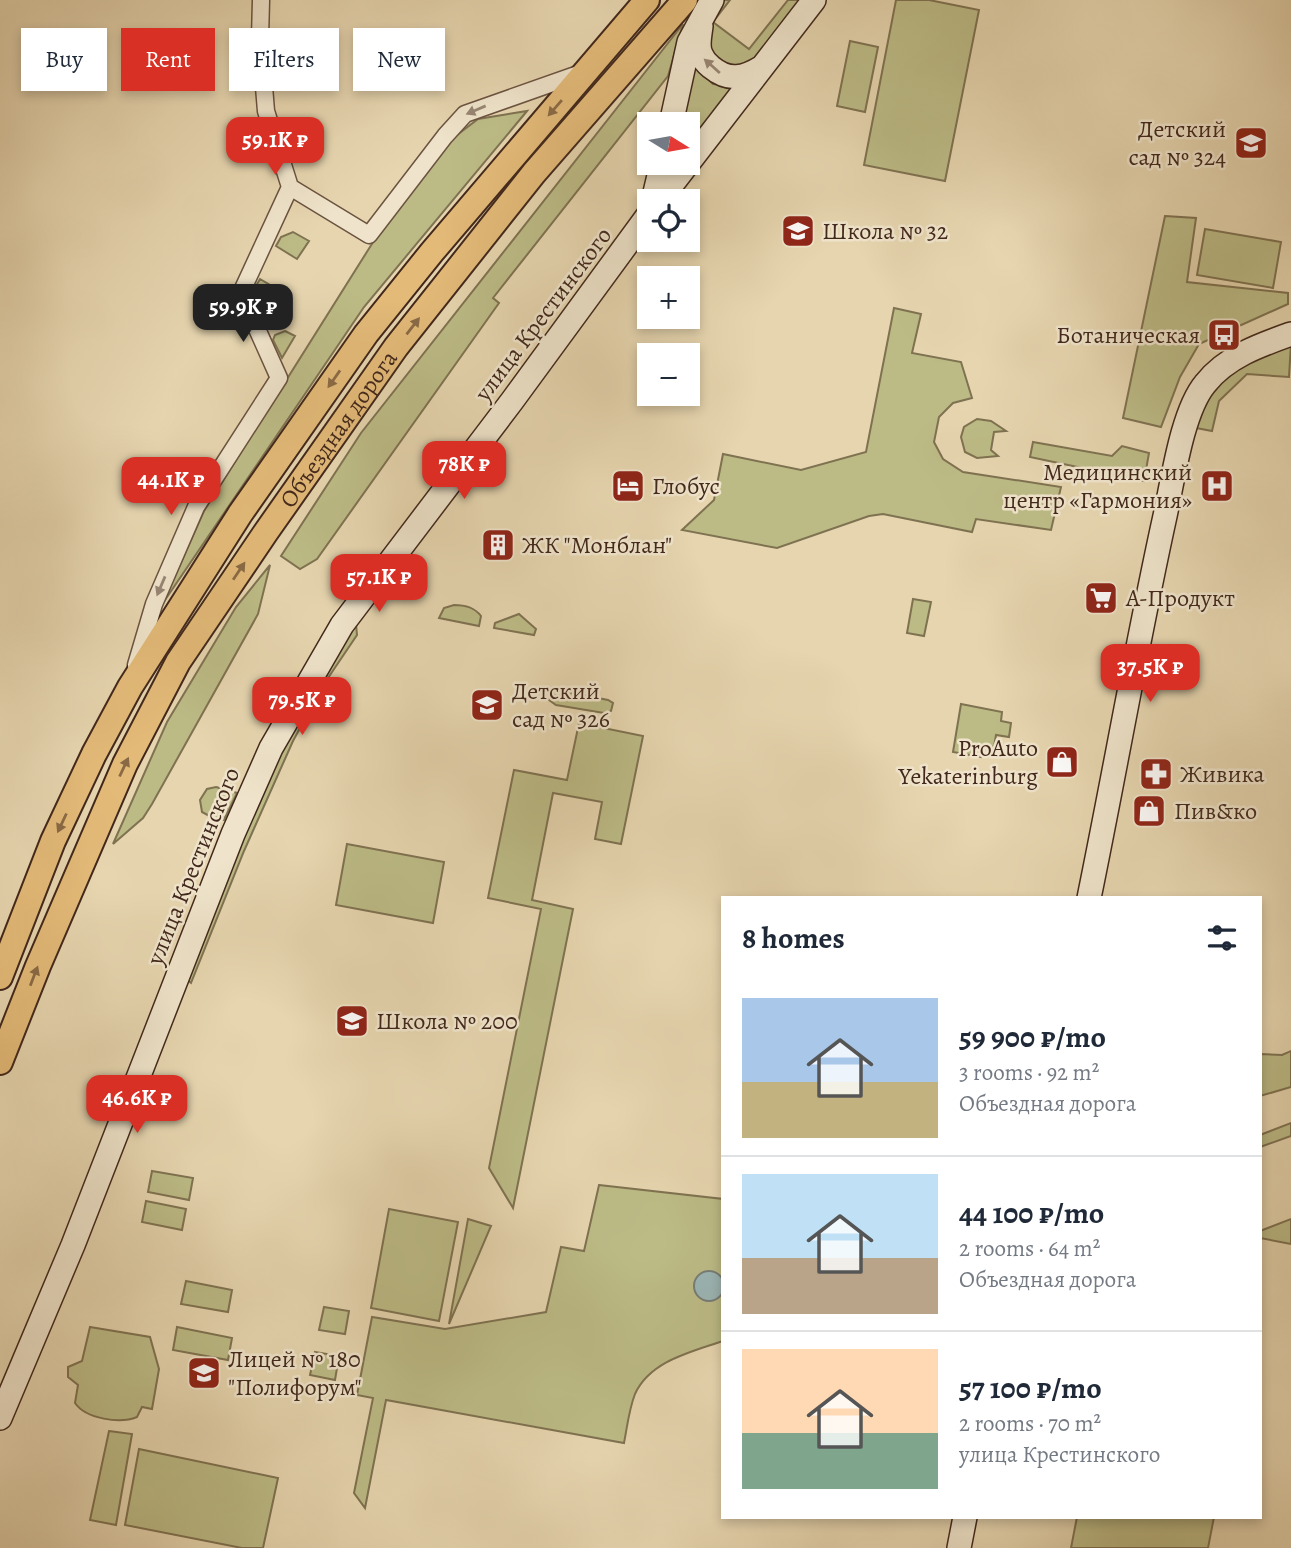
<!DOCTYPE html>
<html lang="en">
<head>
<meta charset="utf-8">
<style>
	:root { --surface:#fff; --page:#f2f2f3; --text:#1f2937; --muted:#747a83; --line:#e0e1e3; --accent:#d93025 }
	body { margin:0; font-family:Alegreya,serif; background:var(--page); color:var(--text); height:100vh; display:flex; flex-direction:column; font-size:26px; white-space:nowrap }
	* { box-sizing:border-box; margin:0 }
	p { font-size:23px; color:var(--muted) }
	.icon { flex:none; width:38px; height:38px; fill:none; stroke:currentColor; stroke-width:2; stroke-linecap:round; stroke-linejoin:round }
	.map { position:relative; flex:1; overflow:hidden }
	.sheet { position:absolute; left:721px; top:896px; width:541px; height:623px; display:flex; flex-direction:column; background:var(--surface); border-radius:0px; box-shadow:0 4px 10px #0003 }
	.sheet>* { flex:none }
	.guide { position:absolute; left:21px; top:28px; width:595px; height:63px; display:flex; gap:14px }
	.needle { width:46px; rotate:101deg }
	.controls { position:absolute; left:637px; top:112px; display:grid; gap:14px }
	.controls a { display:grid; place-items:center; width:63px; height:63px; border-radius:0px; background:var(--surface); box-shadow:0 4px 10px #0003; font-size:35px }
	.price { position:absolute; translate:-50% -60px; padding:0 16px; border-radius:14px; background:var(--accent); color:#fff; font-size:23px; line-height:46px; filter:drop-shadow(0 2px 4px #0008) }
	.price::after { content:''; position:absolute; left:50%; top:42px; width:21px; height:16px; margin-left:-10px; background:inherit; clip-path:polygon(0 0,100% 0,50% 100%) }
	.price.active { background:#222; color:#fff }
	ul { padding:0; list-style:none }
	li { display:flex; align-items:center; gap:21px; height:175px; padding:0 21px }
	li+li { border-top:2px solid var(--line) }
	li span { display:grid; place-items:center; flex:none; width:196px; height:140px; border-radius:0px; color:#555 }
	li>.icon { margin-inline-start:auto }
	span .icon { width:84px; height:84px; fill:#fffc; stroke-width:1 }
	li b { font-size:30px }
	h2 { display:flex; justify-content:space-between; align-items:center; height:84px; padding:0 21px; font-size:30px }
	.tag { padding:0 24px; border-radius:0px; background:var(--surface); box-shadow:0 4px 10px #0003; font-size:24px; line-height:63px }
	.tag.active { background:var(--accent); color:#fff }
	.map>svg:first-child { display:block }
	.green { fill:#bcbb86; stroke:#7f7251; stroke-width:2 }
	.water { fill:#9bb6b6; stroke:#777d78; stroke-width:2 }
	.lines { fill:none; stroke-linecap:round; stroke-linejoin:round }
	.street-casing { stroke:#6b5341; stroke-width:19 }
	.secondary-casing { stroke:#42281c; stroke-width:26 }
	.primary-casing { stroke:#42281c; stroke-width:28 }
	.street { stroke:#efe4cb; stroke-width:16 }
	.secondary { stroke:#efe4cb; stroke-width:23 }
	.primary { stroke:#e3ba78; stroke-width:24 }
	.oneway { fill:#988674 }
	.oneway2 { fill:#8a6a45 }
	.labels { text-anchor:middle; stroke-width:5; stroke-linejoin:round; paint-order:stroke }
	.poi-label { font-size:24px; fill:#42281c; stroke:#efe4cb; text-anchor:start }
	.street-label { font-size:24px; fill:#42281c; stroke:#efe4cb }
</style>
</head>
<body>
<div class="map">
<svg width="1291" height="1548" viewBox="0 0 1291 1548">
	<rect width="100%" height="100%" fill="#e6d5af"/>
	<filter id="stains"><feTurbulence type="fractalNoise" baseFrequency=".00286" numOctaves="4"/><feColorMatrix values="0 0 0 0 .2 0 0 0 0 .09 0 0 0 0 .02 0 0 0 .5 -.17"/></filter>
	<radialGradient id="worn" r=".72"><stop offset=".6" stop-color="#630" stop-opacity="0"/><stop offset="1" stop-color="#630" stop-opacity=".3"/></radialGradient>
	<path class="green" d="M719 0H730L713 22 749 49 788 0H800L750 65 727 68 708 52 710 15Z
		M896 0H929L979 10 945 181 864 165Z
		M683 24 668 76 493 298 499 303 317 559 300 569 281 556 361 433Z
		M850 41 878 47 865 112 837 106Z
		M691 62 713 84 735 86 688 149V124H679Z
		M527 111 364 307 163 603 204 511 375 239 444 145 478 119Z
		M1165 216 1196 218 1187 282 1288 293V304L1199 344 1180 377 1161 427 1123 418Z
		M1205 229 1281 242 1273 288 1197 275Z
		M293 232 309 241 297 259 276 246 281 237Z
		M260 279 277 289 265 306C249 301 253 290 260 279Z
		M894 308 921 314 912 353 961 362 972 398 953 403 939 417 934 442 943 459 963 472 1061 487 1051 530 976 519 972 532 883 514 869 516 777 548 682 530 714 500 723 454 801 470 866 452Z
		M285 331 295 336 282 358 273 340 275 335Z
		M1291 343 1289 377 1247 374 1219 401 1212 431 1196 428 1212 387 1245 362Z
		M977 419 991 421 1006 431 994 432 991 450 998 456 977 458 965 452 961 437 964 427Z
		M1033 442 1112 456 1122 446 1149 453 1144 481 1030 457Z
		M270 565 258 614 152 804 143 818 113 844 167 722 236 607Z
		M913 599 931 602 924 636 907 633Z
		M454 605C465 605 474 607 481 616L479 626 439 618 444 608Z
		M519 614 536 629 534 635 494 628 495 623Z
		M356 624 357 635 324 684 293 741 244 851 191 983 186 979 283 738Z
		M558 690 608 700 613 703 611 711 604 713 556 705 549 700V693Z
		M961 704 1002 712 1001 721 1011 723 1009 737 996 735 994 747 984 745 981 757 953 752Z
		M579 723 643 736 621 844 595 839 602 802 553 793 532 900 573 909 513 1208 489 1168 541 909 488 898 514 770 567 780Z
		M216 787 237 793 224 820 215 819 202 812 200 800 207 789Z
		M347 844 444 862 433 923 336 905Z
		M1291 1051V1087L1260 1096V1054L1282 1055Z
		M1291 1123V1136L1260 1147V1135Z
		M152 1171 193 1178 189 1200 148 1192Z
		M599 1185 723 1199V1341C691 1352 650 1361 635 1394 629 1409 627 1428 624 1443L386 1400 365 1508 354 1493 373 1398 357 1395 372 1317 445 1329 546 1312 561 1247 584 1251Z
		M146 1201 186 1209 182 1230 142 1222Z
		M389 1209 458 1222 439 1321 371 1308Z
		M468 1219 491 1226 449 1324Z
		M1291 1219V1244L1260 1238V1231Z
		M186 1281 232 1290 228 1312 181 1304Z
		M324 1307 349 1311 345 1334 319 1330Z
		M90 1327 150 1337 159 1369 152 1409 142 1407 137 1417C120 1424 86 1419 75 1403L78 1385 68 1377V1367L82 1361Z
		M177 1327 232 1338 228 1360 173 1350Z
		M315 1352 339 1356 335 1380 310 1375Z
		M109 1431 132 1434 116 1525 90 1520Z
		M139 1449 278 1478 263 1548H242L125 1525Z
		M1077 1517H1214L1208 1548H1071Z"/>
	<path class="water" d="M694 1286a15 15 0 1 1 30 0a15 15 0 1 1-30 0Z"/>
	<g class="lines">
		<defs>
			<path id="street" d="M261 0 260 38 266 111 290 187
				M136 665 154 604 196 507 279 378 241 293 290 187 369 235 445 136 465 114 584 72"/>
			<path id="secondary" d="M701 26C700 35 697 46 701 54 703 59 707 64 711 67 729 82 744 78 762 67
				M671 124 689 42 712 0
				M653 201 662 163
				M659 201 814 0
				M1089 898C1115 771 1137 643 1165 516 1173 480 1182 412 1205 384 1226 357 1260 345 1291 334
				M0 1418 73 1245 233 834 271 748 342 625 512 401 649 214
				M959 1548 965 1517"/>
			<g id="primary">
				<path d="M0 977 53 841 94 754 130 687 240 514 366 334 432 252 647 0"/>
				<path id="s1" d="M0 1062 38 966 125 764 178 662 266 532 396 347 534 173 685 0"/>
			</g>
		</defs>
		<use href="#street" class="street-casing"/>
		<use href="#secondary" class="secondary-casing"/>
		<use href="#primary" class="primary-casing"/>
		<use href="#street" class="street"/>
		<use href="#secondary" class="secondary"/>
		<use href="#primary" class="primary"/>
	</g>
	<defs><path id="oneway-solid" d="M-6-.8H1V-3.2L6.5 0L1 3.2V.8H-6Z" transform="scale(1.75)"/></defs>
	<g class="oneway">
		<use href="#oneway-solid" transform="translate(712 66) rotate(-138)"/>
		<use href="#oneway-solid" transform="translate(476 110) rotate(157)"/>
		<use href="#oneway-solid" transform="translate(161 586) rotate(113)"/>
	</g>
	<g class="oneway2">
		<use href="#oneway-solid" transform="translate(555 108) rotate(131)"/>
		<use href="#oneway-solid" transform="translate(413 326) rotate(-52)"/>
		<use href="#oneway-solid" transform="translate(334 379) rotate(125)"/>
		<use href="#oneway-solid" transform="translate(239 571) rotate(-56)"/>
		<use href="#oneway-solid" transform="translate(124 767) rotate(-65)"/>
		<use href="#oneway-solid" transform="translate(62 823) rotate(115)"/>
		<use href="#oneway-solid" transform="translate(34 976) rotate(-69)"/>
	</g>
	<defs>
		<symbol id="school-square" viewBox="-11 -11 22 22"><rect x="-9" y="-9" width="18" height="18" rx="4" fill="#8f2418" stroke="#efe4cb"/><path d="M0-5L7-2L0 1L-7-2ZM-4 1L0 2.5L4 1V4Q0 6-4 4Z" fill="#fff"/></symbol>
		<symbol id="bus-square" viewBox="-11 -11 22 22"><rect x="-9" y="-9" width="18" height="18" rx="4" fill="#8f2418" stroke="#efe4cb"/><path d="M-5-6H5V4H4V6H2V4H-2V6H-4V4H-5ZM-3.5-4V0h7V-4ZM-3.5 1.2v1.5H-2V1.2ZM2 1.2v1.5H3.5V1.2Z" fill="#fff"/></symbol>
		<symbol id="hotel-square" viewBox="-11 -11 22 22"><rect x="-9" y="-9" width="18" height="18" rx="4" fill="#8f2418" stroke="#efe4cb"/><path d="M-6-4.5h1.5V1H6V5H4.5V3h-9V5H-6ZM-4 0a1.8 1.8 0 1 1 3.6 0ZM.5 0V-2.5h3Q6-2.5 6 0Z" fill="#fff"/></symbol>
		<symbol id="hospital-square" viewBox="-11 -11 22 22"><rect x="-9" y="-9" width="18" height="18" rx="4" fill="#8f2418" stroke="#efe4cb"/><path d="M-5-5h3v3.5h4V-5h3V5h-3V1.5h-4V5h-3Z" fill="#fff"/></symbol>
		<symbol id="building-square" viewBox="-11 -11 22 22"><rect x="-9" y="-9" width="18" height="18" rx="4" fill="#8f2418" stroke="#efe4cb"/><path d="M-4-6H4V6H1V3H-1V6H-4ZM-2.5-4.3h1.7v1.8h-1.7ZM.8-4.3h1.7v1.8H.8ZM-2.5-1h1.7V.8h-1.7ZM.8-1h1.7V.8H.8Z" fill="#fff"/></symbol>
		<symbol id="supermarket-square" viewBox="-11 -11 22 22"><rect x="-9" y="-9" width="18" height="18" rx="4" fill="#8f2418" stroke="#efe4cb"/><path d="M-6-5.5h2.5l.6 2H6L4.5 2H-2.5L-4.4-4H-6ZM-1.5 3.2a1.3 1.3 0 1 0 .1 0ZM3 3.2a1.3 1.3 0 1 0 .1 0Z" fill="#fff"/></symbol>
		<symbol id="shop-square" viewBox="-11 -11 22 22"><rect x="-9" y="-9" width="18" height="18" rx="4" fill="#8f2418" stroke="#efe4cb"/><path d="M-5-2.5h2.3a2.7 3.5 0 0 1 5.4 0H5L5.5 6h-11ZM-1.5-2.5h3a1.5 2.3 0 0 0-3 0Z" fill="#fff"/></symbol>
		<symbol id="pharmacy-square" viewBox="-11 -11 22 22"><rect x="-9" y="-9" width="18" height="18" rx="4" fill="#8f2418" stroke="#efe4cb"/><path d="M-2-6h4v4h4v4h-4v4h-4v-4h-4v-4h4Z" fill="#fff"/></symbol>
	</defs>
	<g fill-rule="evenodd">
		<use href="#school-square" x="1232" y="124" width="38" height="38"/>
		<use href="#school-square" x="779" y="212" width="38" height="38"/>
		<use href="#bus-square" x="1205" y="316" width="38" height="38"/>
		<use href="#hotel-square" x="609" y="467" width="38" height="38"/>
		<use href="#hospital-square" x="1198" y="467" width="38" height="38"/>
		<use href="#building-square" x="479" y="526" width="38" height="38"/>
		<use href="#supermarket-square" x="1082" y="579" width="38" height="38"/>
		<use href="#school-square" x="468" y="686" width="38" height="38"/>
		<use href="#shop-square" x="1043" y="743" width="38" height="38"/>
		<use href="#pharmacy-square" x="1137" y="755" width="38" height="38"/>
		<use href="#shop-square" x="1130" y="792" width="38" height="38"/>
		<use href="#school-square" x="333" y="1002" width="38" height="38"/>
		<use href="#school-square" x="185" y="1354" width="38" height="38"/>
	</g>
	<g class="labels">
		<g class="poi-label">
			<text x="1226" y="137" text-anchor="end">Детский<tspan x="1226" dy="28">сад № 324</tspan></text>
			<text x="822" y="239">Школа № 32</text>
			<text x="1200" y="343" text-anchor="end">Ботаническая</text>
			<text x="1192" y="480" text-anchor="end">Медицинский<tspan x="1192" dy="28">центр «Гармония»</tspan></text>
			<text x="652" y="494">Глобус</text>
			<text x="522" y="553">ЖК "Монблан"</text>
			<text x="1126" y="606">А-Продукт</text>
			<text x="512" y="699">Детский<tspan x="512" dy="28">сад № 326</tspan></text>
			<text x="1038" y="756" text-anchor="end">ProAuto<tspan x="1038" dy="28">Yekaterinburg</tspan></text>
			<text x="1180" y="782">Живика</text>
			<text x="1174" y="819">Пив&amp;ко</text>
			<text x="376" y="1029">Школа № 200</text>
			<text x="228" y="1367">Лицей № 180<tspan x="228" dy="28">"Полифорум"</tspan></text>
		</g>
		<g class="street-label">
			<text transform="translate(543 314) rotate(-53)" y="8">улица Крестинского</text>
			<text dy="8" stroke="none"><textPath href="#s1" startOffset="721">Объездная дорога</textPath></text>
			<text transform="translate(193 866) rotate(-68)" y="8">улица Крестинского</text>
		</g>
	</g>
	<rect width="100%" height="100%" filter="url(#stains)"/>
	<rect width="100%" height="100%" fill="url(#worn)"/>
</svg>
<div class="controls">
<a><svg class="needle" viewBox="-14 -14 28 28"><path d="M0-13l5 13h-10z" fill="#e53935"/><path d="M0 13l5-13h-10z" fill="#747a83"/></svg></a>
<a><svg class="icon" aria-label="locate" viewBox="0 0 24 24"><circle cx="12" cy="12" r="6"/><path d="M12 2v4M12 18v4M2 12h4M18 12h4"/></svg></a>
<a>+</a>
<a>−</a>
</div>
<b class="price" style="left:275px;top:177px">59.1K ₽</b>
<b class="price active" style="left:243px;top:344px">59.9K ₽</b>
<b class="price" style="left:464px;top:501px">78K ₽</b>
<b class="price" style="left:171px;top:517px">44.1K ₽</b>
<b class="price" style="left:379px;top:614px">57.1K ₽</b>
<b class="price" style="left:1150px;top:704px">37.5K ₽</b>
<b class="price" style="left:302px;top:737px">79.5K ₽</b>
<b class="price" style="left:137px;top:1135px">46.6K ₽</b>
<div class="guide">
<a class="tag">Buy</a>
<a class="tag active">Rent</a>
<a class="tag">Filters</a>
<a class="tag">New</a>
</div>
<section class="sheet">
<h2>8 homes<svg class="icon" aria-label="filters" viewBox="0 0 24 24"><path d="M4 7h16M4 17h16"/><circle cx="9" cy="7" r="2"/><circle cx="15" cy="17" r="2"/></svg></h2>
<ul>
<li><span style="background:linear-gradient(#a9c7e8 60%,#c2b280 0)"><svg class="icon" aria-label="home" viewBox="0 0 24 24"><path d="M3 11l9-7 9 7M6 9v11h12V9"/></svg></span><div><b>59 900 ₽/mo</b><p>3 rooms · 92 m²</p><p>Объездная дорога</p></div></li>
<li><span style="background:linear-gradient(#bfe0f5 60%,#b9a48a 0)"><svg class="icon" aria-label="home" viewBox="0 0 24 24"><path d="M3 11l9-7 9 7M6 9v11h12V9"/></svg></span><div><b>44 100 ₽/mo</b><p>2 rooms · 64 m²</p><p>Объездная дорога</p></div></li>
<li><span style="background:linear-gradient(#ffd9b3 60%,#7fa58c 0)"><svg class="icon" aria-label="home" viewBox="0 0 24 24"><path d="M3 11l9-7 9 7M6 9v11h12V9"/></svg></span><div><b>57 100 ₽/mo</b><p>2 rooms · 70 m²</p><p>улица Крестинского</p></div></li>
</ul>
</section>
</div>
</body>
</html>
